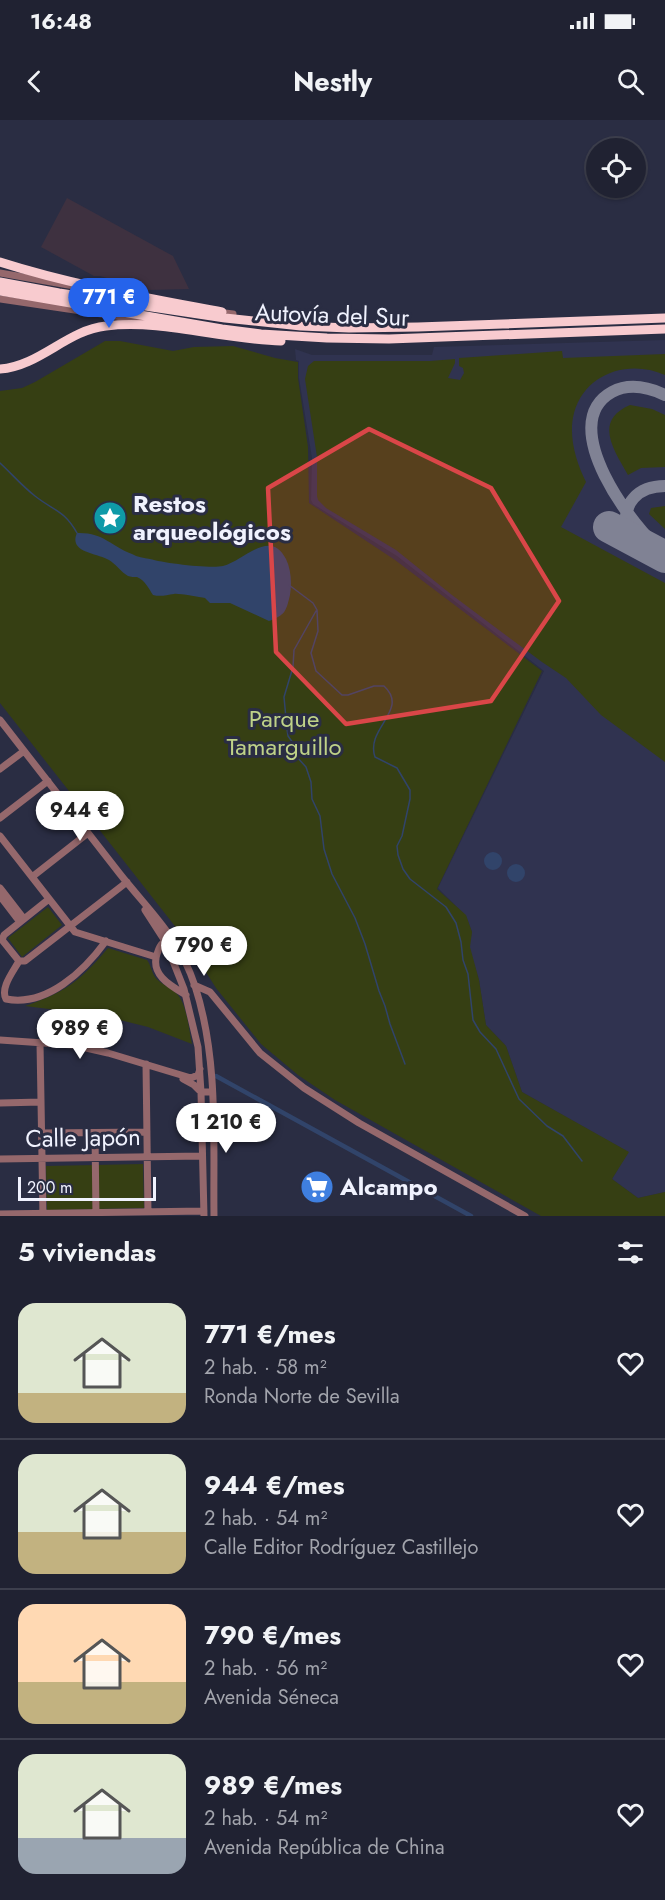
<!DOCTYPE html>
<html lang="es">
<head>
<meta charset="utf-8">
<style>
	:root { --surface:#202232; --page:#2d2f3e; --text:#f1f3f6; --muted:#a2a4ac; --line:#3d3f4d; --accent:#2563eb }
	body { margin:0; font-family:Jost,sans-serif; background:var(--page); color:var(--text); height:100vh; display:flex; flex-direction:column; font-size:22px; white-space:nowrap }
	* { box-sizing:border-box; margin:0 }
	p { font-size:20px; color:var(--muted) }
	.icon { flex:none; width:33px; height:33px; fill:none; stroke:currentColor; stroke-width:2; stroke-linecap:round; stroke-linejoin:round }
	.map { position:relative; height:1096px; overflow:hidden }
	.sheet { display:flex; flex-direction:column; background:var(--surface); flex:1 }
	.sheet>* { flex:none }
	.tools { position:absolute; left:586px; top:18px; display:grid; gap:12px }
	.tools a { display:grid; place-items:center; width:60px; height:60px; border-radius:50%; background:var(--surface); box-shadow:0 2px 4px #0004,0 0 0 2px var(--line); font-size:30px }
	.scale { position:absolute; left:18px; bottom:15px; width:138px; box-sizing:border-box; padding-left:6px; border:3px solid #f0f2fe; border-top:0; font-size:16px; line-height:21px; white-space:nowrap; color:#f0f2fe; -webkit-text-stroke:4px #2a2d43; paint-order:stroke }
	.price { position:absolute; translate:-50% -51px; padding:0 14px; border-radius:21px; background:#fff; color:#222; font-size:20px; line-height:39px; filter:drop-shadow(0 2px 3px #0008) }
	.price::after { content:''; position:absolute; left:50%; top:36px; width:18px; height:14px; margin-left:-9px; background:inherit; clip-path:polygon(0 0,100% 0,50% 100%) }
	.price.current { background:var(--accent); color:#fff }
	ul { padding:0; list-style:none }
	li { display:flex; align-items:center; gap:18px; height:150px; padding:0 18px }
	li+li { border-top:2px solid var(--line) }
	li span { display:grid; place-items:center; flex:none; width:168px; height:120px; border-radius:18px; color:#555 }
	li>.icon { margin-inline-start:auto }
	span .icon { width:72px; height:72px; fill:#fffc; stroke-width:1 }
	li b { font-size:26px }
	h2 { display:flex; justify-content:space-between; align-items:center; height:72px; padding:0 18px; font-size:26px }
	.status { display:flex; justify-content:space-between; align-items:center; height:42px; padding:0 30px; background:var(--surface); direction:ltr }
	.status svg { height:16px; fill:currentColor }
	header { display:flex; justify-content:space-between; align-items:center; height:78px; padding:0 18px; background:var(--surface); font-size:27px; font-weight:700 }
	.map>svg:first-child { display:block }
	.built { fill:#303350 }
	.industrial { fill:#3e3140 }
	.green { fill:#363f13 }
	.water { fill:#31446a }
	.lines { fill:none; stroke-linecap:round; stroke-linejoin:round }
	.stream { stroke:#31446a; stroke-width:1.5 }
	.canal { stroke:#31446a; stroke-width:4.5 }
	.taxiway { stroke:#808294; stroke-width:12 }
	.runway { stroke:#808294; stroke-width:32 }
	.minor { stroke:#95686c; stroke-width:7 }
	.highway { stroke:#f8cbcf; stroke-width:9 }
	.marked { fill:#da4648; fill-opacity:0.2; stroke:#da4648; stroke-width:4.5; stroke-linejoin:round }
	.labels { text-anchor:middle; stroke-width:6; stroke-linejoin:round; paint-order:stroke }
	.street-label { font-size:24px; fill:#f0f2fe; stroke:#2a2d43 }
	.poi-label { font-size:24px; font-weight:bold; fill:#f0f2fe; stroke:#2a2d43; text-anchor:start }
	.park-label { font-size:24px; fill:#bfd288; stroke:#2a2d43 }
</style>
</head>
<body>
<div class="status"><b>16:48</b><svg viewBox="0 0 49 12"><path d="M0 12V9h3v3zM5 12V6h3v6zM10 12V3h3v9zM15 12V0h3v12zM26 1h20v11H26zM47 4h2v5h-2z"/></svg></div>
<header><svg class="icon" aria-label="back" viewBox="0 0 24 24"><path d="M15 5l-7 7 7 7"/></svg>Nestly<svg class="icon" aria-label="search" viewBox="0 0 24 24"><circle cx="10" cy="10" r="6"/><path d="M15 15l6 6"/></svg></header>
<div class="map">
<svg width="665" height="1096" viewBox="0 0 665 1096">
	<rect width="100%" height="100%" fill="#2a2d43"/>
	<path class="built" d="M665 220V1072L638 1078 612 1059 628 1032 522 972 506 926 486 905 479 860 469 827 472 812 466 796 438 768 544 551 397 436 313 384 311 380 312 338 299 258V241L296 240 295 229 312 235H432L434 227Z"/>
	<path class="industrial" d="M67 78 173 136 189 169 149 170 100 156H94L41 127Z"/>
	<path class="green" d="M105 221H120L173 231 194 227 233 226 275 238 298 242V258L308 327 309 383 395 440 542 551 437 769 466 795 472 812 470 827 479 860 486 905 506 926 522 972 629 1032 612 1059 638 1078 665 1072V1096H541L335 980 298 955 261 924 216 868 185 819 0 583V271L22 268 35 262Z
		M562 231 563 238 665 234V255C629 239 585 253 574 293 568 316 576 342 586 362L561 407 665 463V642L601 595 566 558 542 542 452 475 396 430 326 388 318 380 317 376V337L305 259 308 246 314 241H430L455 239V243L448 258 460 260 464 253 463 248 459 246V238Z
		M630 285 652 289 665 295V347L641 348 628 355C614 330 593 301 630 285Z
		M665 386V409L649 394 651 388Z
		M48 787 62 805 22 837 8 818Z
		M108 828 147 840C151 845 151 851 155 857 161 865 171 867 177 874 187 884 189 911 192 924L148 907 104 896 25 886C66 872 80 861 108 828Z
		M143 1044 144 1088 47 1090 46 1046Z"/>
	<path class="water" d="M77 413C103 412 111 426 132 434 137 437 144 438 150 439 163 443 211 449 223 446 245 440 270 408 286 439 291 449 292 463 290 475 286 492 285 495 269 501L230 483H210L205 478C199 477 177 473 174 474 166 475 161 477 153 475 149 469 145 460 137 457 135 457 130 457 128 456 121 452 116 444 109 440 98 433 68 433 77 413Z
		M484 741a9 9 0 1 1 18 0a9 9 0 1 1-18 0Z
		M507 753a9 9 0 1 1 18 0a9 9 0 1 1-18 0Z"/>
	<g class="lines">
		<path class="stream" d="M0 343C12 354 22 366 35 376 54 391 64 390 77 413
			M289 465 313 483 317 490 318 511 311 533 316 551 342 575H348L374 566H384C410 590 365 608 375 637L397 648 410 670V679L402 716 397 726 398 735 403 749 410 759 446 787 456 803 461 822 463 840 468 854 473 900 480 912 496 929 519 979 547 1006 563 1016 582 1041
			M316 491 294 530 293 547 284 577 287 609 288 616 293 623 296 636 306 647 311 662 312 679 320 696 324 729 332 754 355 798 365 824 379 871 385 886 390 904 405 944"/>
		<path class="canal" d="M216 956 471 1096"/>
		<path class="taxiway" d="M665 275C648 267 629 263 612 272 554 304 633 409 665 434
			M654 431 635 420 627 412C621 383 638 366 665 366"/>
		<path class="runway" d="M609 407 665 437"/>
		<path class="minor" d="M0 153 74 166
			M0 179 149 201
			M217 192 233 194
			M0 600C40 651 80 703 120 754 151 793 179 817 195 866 219 940 213 1020 214 1096
			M0 649 24 631
			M0 698 48 661
			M0 716 75 812 156 837
			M32 757 88 713
			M0 768 24 799
			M0 776 20 802
			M145 790 165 821 184 869 198 927 201 972 204 1096
			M165 821C160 825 159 828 157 834 150 855 171 866 186 875
			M19 841C13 852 0 868 6 879 47 887 84 851 106 821
			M19 841H25L127 762
			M19 841 2 820 4 815 49 779
			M194 865 210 872 260 933 304 968 359 1003 525 1096
			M0 920 73 925 108 933 191 958 198 955 200 949
			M40 923 43 1096
			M146 944 148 1094
			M183 959 194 965 201 972H212
			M0 983 41 982
			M42 1013 147 1012
			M95 1013 96 1096
			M0 1039 202 1036
			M0 1094 204 1091"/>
		<path class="highway" d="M0 142C72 165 148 178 222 192
			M0 162 59 173 225 198 301 206 349 208 418 207 665 198
			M0 171 222 209 261 214 327 218 389 219 665 209
			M0 249C40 246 67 210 106 206 162 199 224 220 281 221"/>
	</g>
	<path class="marked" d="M369 309 491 368 559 481 491 581 346 604 276 532 268 368Z"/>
	<defs>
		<symbol id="sight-disc" viewBox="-11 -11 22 22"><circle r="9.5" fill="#0f9aa8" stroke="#2a2d43"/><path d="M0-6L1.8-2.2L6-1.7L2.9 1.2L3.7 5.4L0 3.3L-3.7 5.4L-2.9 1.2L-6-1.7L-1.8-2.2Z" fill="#fff"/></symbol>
		<symbol id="supermarket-disc" viewBox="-11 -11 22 22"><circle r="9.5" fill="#3f7fe0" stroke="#2a2d43"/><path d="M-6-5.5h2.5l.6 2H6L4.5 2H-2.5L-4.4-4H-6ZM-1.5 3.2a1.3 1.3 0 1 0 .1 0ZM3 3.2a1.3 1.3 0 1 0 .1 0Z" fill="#fff"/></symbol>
	</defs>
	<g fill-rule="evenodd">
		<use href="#sight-disc" x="91" y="379" width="38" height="38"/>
		<use href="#supermarket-disc" x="298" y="1048" width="38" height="38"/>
	</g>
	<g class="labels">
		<g class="street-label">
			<text transform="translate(332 195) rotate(2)" y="8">Autovía del Sur</text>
			<text transform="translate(83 1018) rotate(-1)" y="8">Calle Japón</text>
		</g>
		<g class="poi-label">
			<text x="133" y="392">Restos<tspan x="133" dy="28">arqueológicos</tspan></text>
			<text x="340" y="1075">Alcampo</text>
		</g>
		<g class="park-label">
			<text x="284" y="607">Parque<tspan x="284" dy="28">Tamarguillo</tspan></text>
		</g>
	</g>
</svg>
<div class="tools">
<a><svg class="icon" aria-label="locate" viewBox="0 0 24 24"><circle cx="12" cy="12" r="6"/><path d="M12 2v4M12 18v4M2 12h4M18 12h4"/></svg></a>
</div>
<div class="scale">200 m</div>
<b class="price current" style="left:109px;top:209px">771 €</b>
<b class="price" style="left:80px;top:722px">944 €</b>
<b class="price" style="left:204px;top:857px">790 €</b>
<b class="price" style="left:80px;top:940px">989 €</b>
<b class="price" style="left:226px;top:1034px">1 210 €</b>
</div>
<section class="sheet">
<h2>5 viviendas<svg class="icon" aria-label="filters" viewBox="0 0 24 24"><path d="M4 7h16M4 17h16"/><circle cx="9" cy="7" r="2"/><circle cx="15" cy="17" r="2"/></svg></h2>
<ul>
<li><span style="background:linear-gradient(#dfe7d0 75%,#c2b280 0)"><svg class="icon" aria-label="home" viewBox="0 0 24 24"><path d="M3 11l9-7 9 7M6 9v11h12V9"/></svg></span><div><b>771 €/mes</b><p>2 hab. · 58 m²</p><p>Ronda Norte de Sevilla</p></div><svg class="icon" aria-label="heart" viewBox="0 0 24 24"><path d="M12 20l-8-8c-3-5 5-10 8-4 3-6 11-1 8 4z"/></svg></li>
<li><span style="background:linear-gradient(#dfe7d0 65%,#c2b280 0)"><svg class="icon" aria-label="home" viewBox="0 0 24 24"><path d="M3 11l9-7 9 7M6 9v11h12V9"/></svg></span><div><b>944 €/mes</b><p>2 hab. · 54 m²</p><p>Calle Editor Rodríguez Castillejo</p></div><svg class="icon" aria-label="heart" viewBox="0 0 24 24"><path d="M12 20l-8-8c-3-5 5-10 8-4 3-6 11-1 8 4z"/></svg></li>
<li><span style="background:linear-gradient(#ffd9b3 65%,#c2b280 0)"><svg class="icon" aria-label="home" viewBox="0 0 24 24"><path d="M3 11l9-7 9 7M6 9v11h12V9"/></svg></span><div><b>790 €/mes</b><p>2 hab. · 56 m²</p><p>Avenida Séneca</p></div><svg class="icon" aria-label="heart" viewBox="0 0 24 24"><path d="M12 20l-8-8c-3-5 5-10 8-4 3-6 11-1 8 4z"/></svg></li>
<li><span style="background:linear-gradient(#dfe7d0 70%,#9aa5b1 0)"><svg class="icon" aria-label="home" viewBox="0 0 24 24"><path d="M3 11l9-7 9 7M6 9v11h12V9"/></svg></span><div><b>989 €/mes</b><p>2 hab. · 54 m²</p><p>Avenida República de China</p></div><svg class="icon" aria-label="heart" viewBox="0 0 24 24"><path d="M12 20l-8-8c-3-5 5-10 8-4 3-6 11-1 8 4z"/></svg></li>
</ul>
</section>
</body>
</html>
